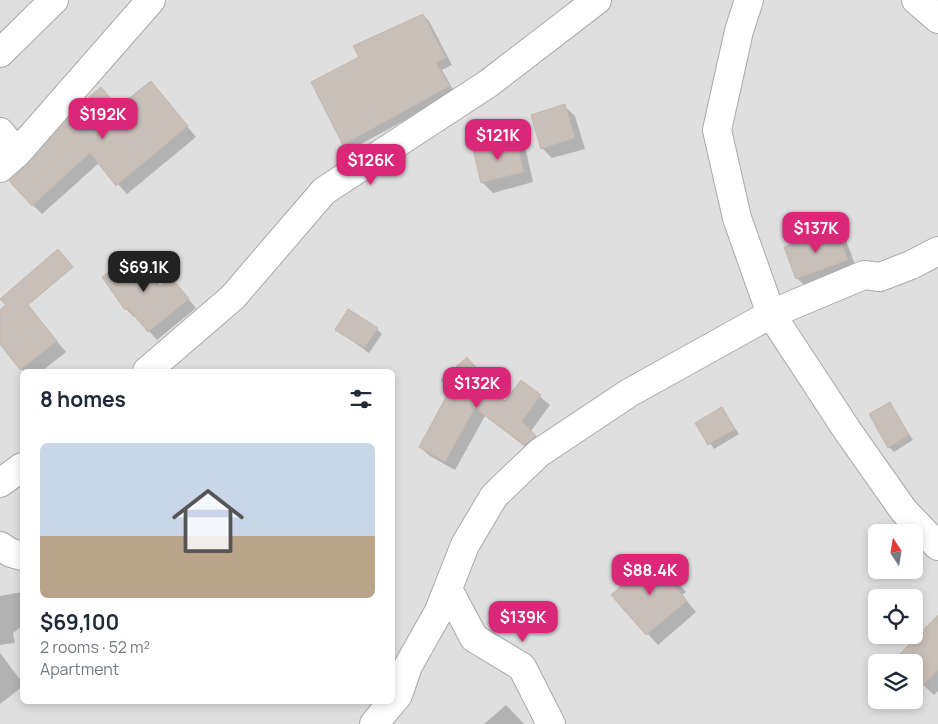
<!DOCTYPE html>
<html lang="en">
<head>
<meta charset="utf-8">
<style>
	:root { --surface:#fff; --page:#f2f2f3; --text:#1f2937; --muted:#747a83; --accent:#db2777 }
	body { margin:0; font-family:Manrope,sans-serif; background:var(--page); color:var(--text); height:100vh; display:flex; flex-direction:column; font-size:19px; white-space:nowrap }
	* { box-sizing:border-box; margin:0 }
	p { font-size:16px; color:var(--muted) }
	.icon { flex:none; width:28px; height:28px; fill:none; stroke:currentColor; stroke-width:2; stroke-linecap:round; stroke-linejoin:round }
	.map { position:relative; flex:1; overflow:hidden }
	.details { position:absolute; left:20px; top:369px; width:375px; height:335px; display:flex; flex-direction:column; background:var(--surface); border-radius:8px; box-shadow:0 2px 8px #0003 }
	.details>* { flex:none }
	.needle { width:32px; rotate:348deg }
	.controls { position:absolute; left:868px; top:524px; display:grid; gap:10px }
	.controls a { display:grid; place-items:center; width:55px; height:55px; border-radius:8px; background:var(--surface); box-shadow:0 2px 8px #0003; font-size:25px }
	.price { position:absolute; translate:-50% -42px; padding:0 11px; border-radius:10px; background:var(--accent); color:#fff; font-size:16px; line-height:32px; filter:drop-shadow(0 1px 2px #0008) }
	.price::after { content:''; position:absolute; left:50%; top:30px; width:15px; height:11px; margin-left:-8px; background:inherit; clip-path:polygon(0 0,100% 0,50% 100%) }
	.price.on { background:#222; color:#fff }
	ul { padding:0; list-style:none }
	li { display:grid; align-content:center; gap:10px; height:265px; padding:0 20px }
	li span { display:grid; place-items:center; height:155px; border-radius:8px; color:#555 }
	li>.icon { margin-inline-start:auto }
	span .icon { width:90px; height:90px; fill:#fffc; stroke-width:1 }
	li b { font-size:21px }
	h2 { display:flex; justify-content:space-between; align-items:center; height:60px; padding:0 20px; font-size:21px }
	.map>svg:first-child { display:block }
	.residential { fill:#e0dfdf; fill-rule:evenodd }
	.shadow { fill:#0003 }
	.building { fill:#c7bfb8; stroke:#c4b6ab }
	.lines { fill:none; stroke-linecap:round; stroke-linejoin:round }
	.minor-casing { stroke:#a9a9a9; stroke-width:30 }
	.minor { stroke:#fff; stroke-width:28 }
</style>
</head>
<body>
<div class="map">
<svg width="938" height="724" viewBox="0 0 938 724">
	<rect width="100%" height="100%" fill="#f2efe9"/>
	<path class="residential" d="M0 0H938V724H0ZM22 371H392V701H22ZM876 532H914V570H876ZM876 598H914V635H876ZM876 662H914V700H876Z"/>
	<path class="shadow" d="M423 15 429 21 452 65 442 70 455 93 350 150 344 144 360 58Z
		M150 82 196 137 127 194 99 163 42 214 33 205Z
		M564 106 575 116 585 149 552 158 542 148Z
		M515 141 526 151 533 182 493 193 482 182Z
		M835 229 846 240 857 270 808 289 797 278Z
		M135 254 161 287 171 279 196 308 157 340 136 316 134 317 126 309Z
		M19 296 66 352 42 371H23L0 342V311Z
		M336 329H377L382 334 369 353Z
		M522 382 550 405 531 431 544 446 535 454 485 416 455 470 430 456 420 447 451 390 506 403Z
		M889 403 913 440 894 452 889 447Z
		M722 409 739 434 714 449 697 424Z
		M656 558 686 592 682 595 696 612 658 645 613 595Z
		M22 592V626L13 633 15 643 0 645V596Z
		M938 625V691L934 695 914 676V662H900L896 659Z
		M0 653 22 682V687L0 704Z
		M506 705 524 724H484Z"/>
	<path class="building" d="M423 14 446 58 436 63 450 86 343 145 311 82 359 57 353 46Z
		M151 81 188 126 116 186 90 153 32 206 9 181 29 163 81 104 101 87 118 107Z
		M565 104 575 138 541 149 531 115Z
		M516 139 524 172 481 183 473 149Z
		M836 228 848 260 796 279 784 247Z
		M58 249 73 267 28 305 57 341 20 370 0 344V310L6 305 0 299Z
		M135 253 159 287 171 277 189 299 148 332 128 308 125 310 102 277Z
		M348 309 378 328 364 348 335 330Z
		M467 357 505 401 521 380 541 395 522 421 536 436 525 445 475 408 445 462 419 447 450 390 441 380Z
		M890 402 909 435 888 448 869 414Z
		M722 407 735 429 708 445 695 423Z
		M656 556 677 581 673 584 687 601 646 635 611 595Z
		M938 615V670L914 695V662H892Z"/>
	<g class="lines">
		<defs>
			<path id="minor" d="M749 0 739 31 717 130 737 218 771 314 847 430 904 511 938 546
				M916 0 938 19
				M0 53 54 0
				M0 132 17 153
				M0 168 17 153 151 0
				M147 371 233 297 324 191 489 83 597 0
				M0 483 22 467
				M0 546 11 553 22 556
				M448 589 474 638 522 667 551 724
				M374 724 398 695 408 666 439 611 465 545 494 496 539 453 629 393 771 314 864 275 880 277 911 265 938 251"/>
		</defs>
		<use href="#minor" class="minor-casing"/>
		<use href="#minor" class="minor"/>
	</g>
</svg>
<div class="controls">
<a><svg class="needle" viewBox="-14 -14 28 28"><path d="M0-13l5 13h-10z" fill="#e53935"/><path d="M0 13l5-13h-10z" fill="#747a83"/></svg></a>
<a><svg class="icon" aria-label="locate" viewBox="0 0 24 24"><circle cx="12" cy="12" r="6"/><path d="M12 2v4M12 18v4M2 12h4M18 12h4"/></svg></a>
<a><svg class="icon" aria-label="layers" viewBox="0 0 24 24"><path d="M12 4l9 5-9 5-9-5zM3 14l9 5 9-5"/></svg></a>
</div>
<b class="price" style="left:103px;top:140px">$192K</b>
<b class="price" style="left:498px;top:161px">$121K</b>
<b class="price" style="left:371px;top:186px">$126K</b>
<b class="price" style="left:816px;top:254px">$137K</b>
<b class="price on" style="left:144px;top:293px">$69.1K</b>
<b class="price" style="left:477px;top:409px">$132K</b>
<b class="price" style="left:650px;top:596px">$88.4K</b>
<b class="price" style="left:523px;top:643px">$139K</b>
<section class="details">
<h2>8 homes<svg class="icon" aria-label="filters" viewBox="0 0 24 24"><path d="M4 7h16M4 17h16"/><circle cx="9" cy="7" r="2"/><circle cx="15" cy="17" r="2"/></svg></h2>
<ul>
<li><span style="background:linear-gradient(#c9d6e8 60%,#b9a48a 0)"><svg class="icon" aria-label="home" viewBox="0 0 24 24"><path d="M3 11l9-7 9 7M6 9v11h12V9"/></svg></span><div><b>$69,100</b><p>2 rooms · 52 m²</p><p>Apartment</p></div></li>
</ul>
</section>
</div>
</body>
</html>
